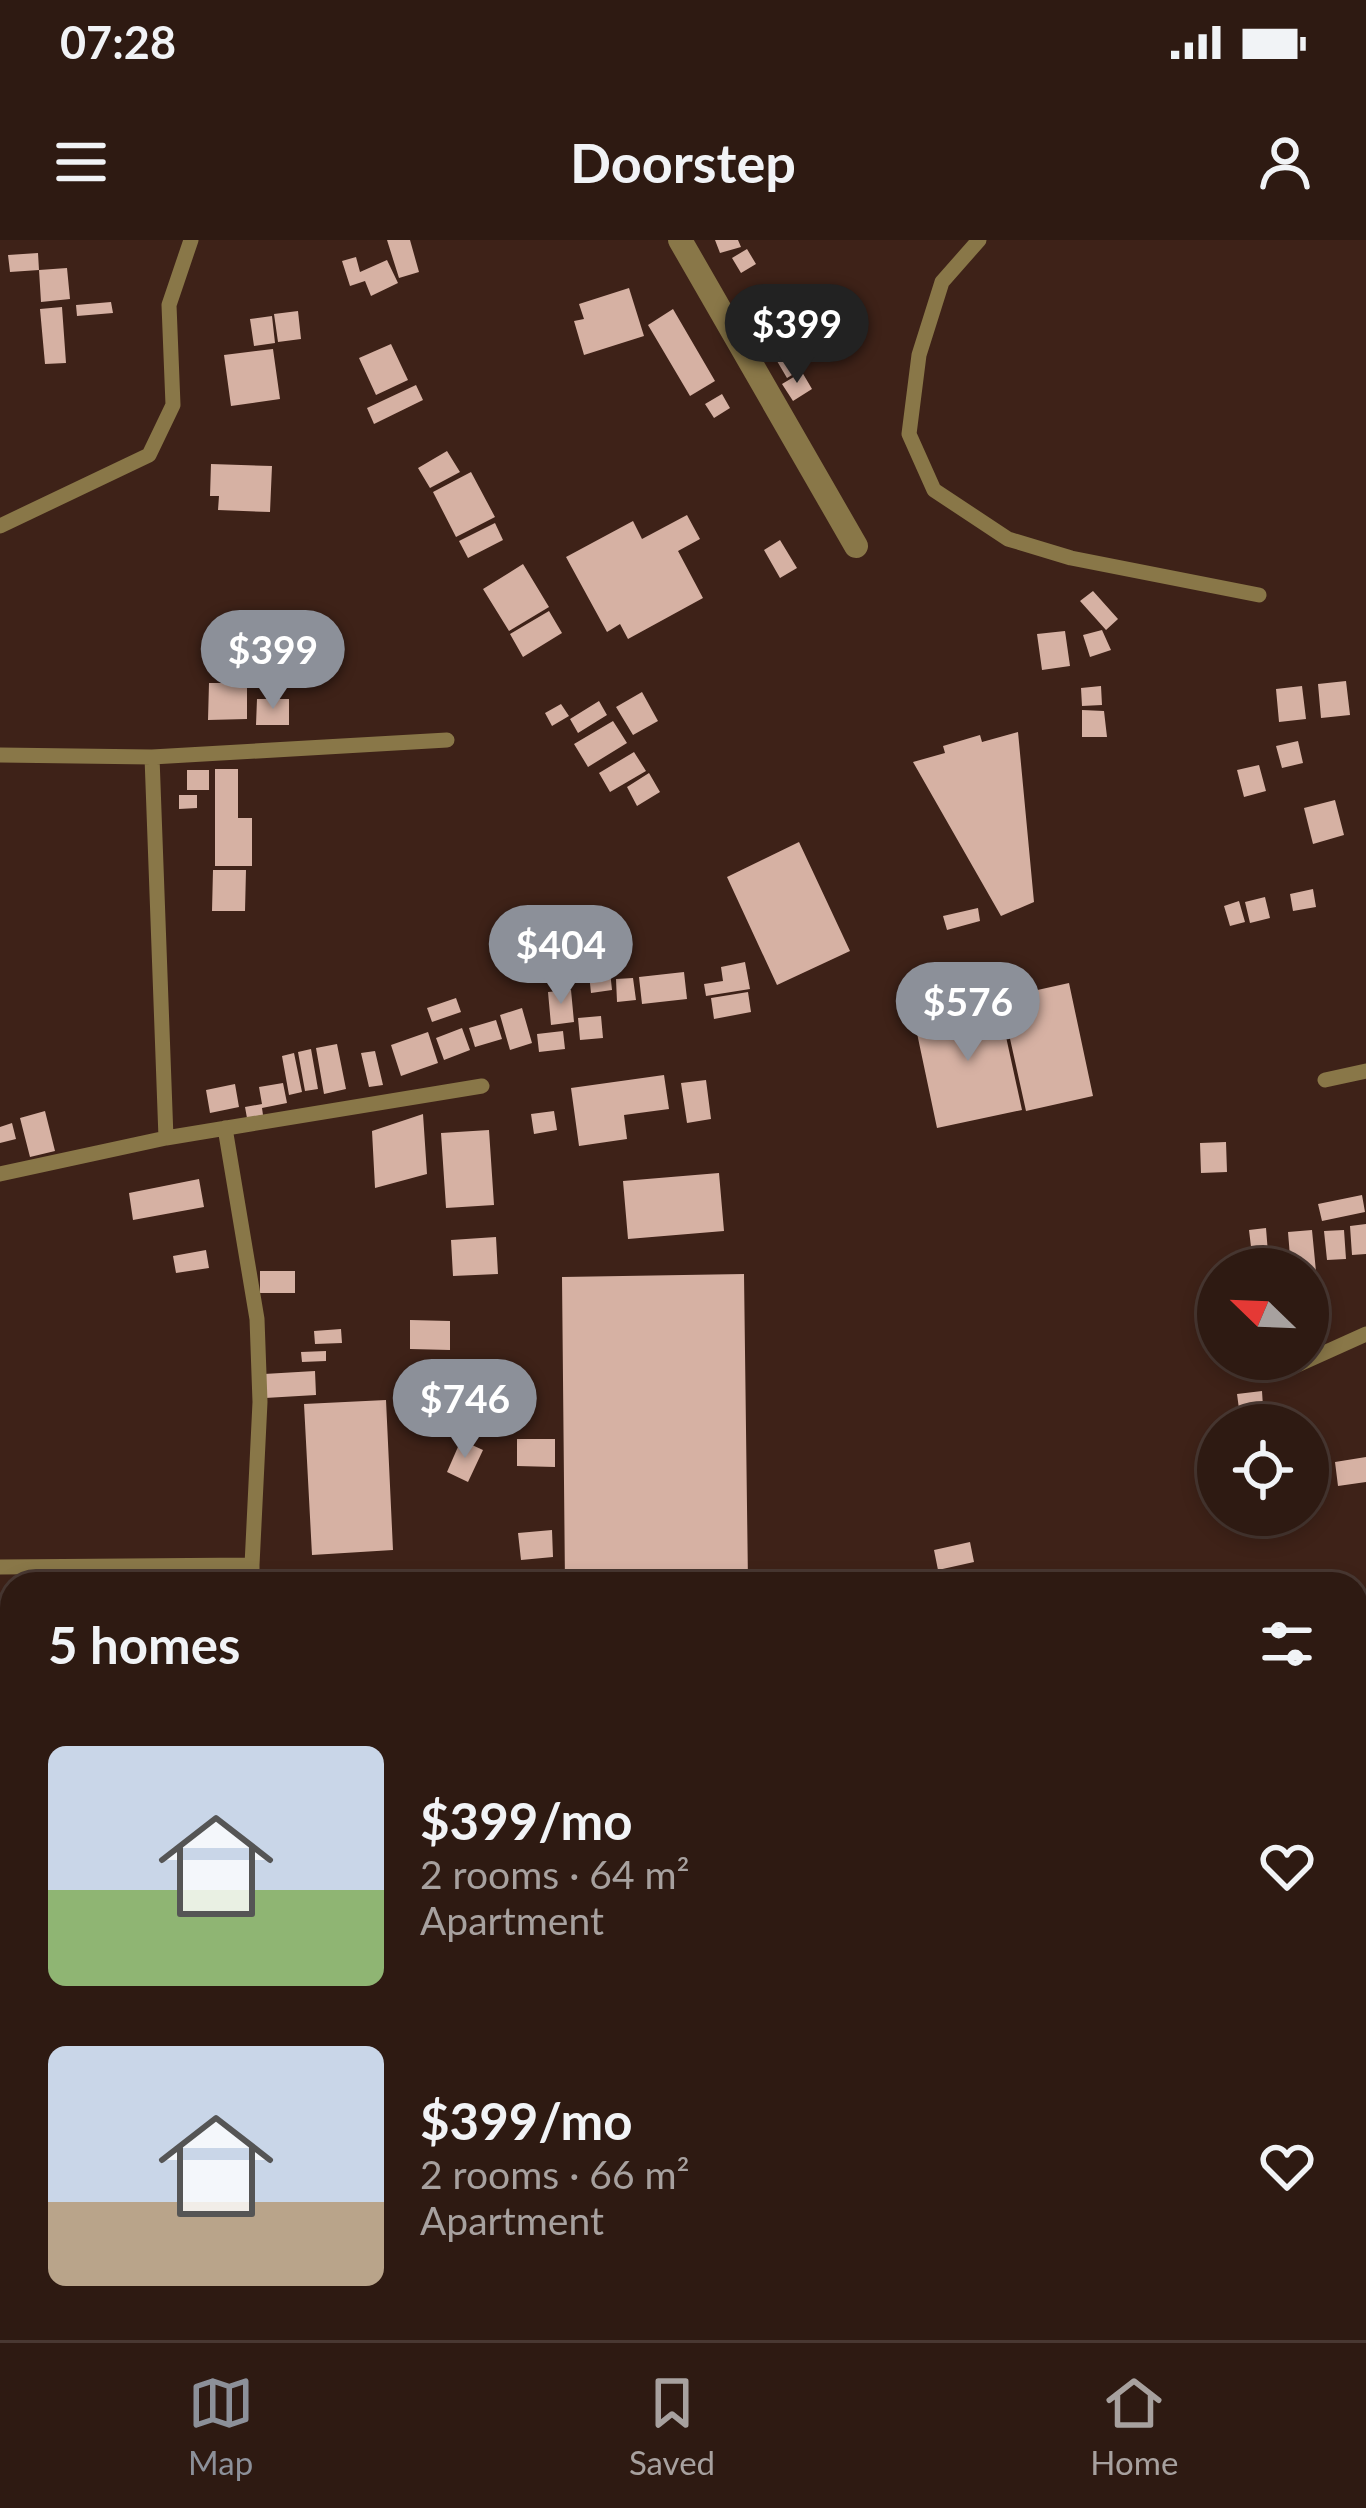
<!DOCTYPE html>
<html lang="en">
<head>
<meta charset="utf-8">
<style>
	:root { --surface:#2e1a12; --page:#3a2720; --text:#f1f3f6; --muted:#a7a19f; --line:#493832; --accent:#8c9099 }
	body { margin:0; font-family:Lato,sans-serif; background:var(--page); color:var(--text); height:100vh; display:flex; flex-direction:column; font-size:45px; white-space:nowrap }
	* { box-sizing:border-box; margin:0 }
	p { font-size:39px; color:var(--muted) }
	.icon { flex:none; width:66px; height:66px; fill:none; stroke:currentColor; stroke-width:2; stroke-linecap:round; stroke-linejoin:round }
	.map { position:relative; flex:1; overflow:hidden }
	.details { position:absolute; left:0px; top:1332px; width:1368px; height:768px; display:flex; flex-direction:column; background:var(--surface); border-radius:36px 36px 0 0; box-shadow:0 6px 18px #0003,0 0 0 3px var(--line) }
	.details>* { flex:none }
	.needle { width:78px; rotate:293deg }
	.buttons { position:absolute; left:1197px; top:1008px; display:grid; gap:24px }
	.buttons a { display:grid; place-items:center; width:132px; height:132px; border-radius:50%; background:var(--surface); box-shadow:0 6px 18px #0003,0 0 0 3px var(--line); font-size:60px }
	.price { position:absolute; translate:-50% -102px; padding:0 27px; border-radius:42px; background:var(--accent); color:#fff; font-size:39px; line-height:78px; filter:drop-shadow(0 3px 6px #0008) }
	.price::after { content:''; position:absolute; left:50%; top:72px; width:36px; height:27px; margin-left:-18px; background:inherit; clip-path:polygon(0 0,100% 0,50% 100%) }
	.price.selected { background:#222; color:#fff }
	ul { padding:0; list-style:none }
	li { display:flex; align-items:center; gap:36px; height:300px; padding:0 48px }
	li span { display:grid; place-items:center; flex:none; width:336px; height:240px; border-radius:18px; color:#555 }
	li>.icon { margin-inline-start:auto }
	span .icon { width:144px; height:144px; fill:#fffc; stroke-width:1 }
	li b { font-size:51px }
	h2 { display:flex; justify-content:space-between; align-items:center; height:144px; padding:0 48px; font-size:51px }
	.status { display:flex; justify-content:space-between; align-items:center; height:84px; padding:0 60px; background:var(--surface); direction:ltr }
	.status svg { height:33px; fill:currentColor }
	header { display:flex; justify-content:space-between; align-items:center; height:156px; padding:0 48px; background:var(--surface); font-size:54px; font-weight:700 }
	.dock { display:flex; justify-content:space-around; align-items:center; height:168px; border-top:3px solid var(--line); background:var(--surface); font-size:33px; color:var(--muted) }
	.dock a { display:grid; justify-items:center; gap:6px }
	.dock .selected { color:var(--accent) }
	.map>svg:first-child { display:block }
	.building { fill:#d6b1a3 }
	.lines { fill:none; stroke-linecap:round; stroke-linejoin:round }
	.lane { stroke:#897748; stroke-width:15 }
	.street { stroke:#897748; stroke-width:24 }
</style>
</head>
<body>
<div class="status"><b>07:28</b><svg viewBox="0 0 49 12"><path d="M0 12V9h3v3zM5 12V6h3v6zM10 12V3h3v9zM15 12V0h3v12zM26 1h20v11H26zM47 4h2v5h-2z"/></svg></div>
<header><svg class="icon" aria-label="menu" viewBox="0 0 24 24"><path d="M4 6h16M4 12h16M4 18h16"/></svg>Doorstep<svg class="icon" aria-label="person" viewBox="0 0 24 24"><circle cx="12" cy="8" r="4"/><path d="M4 21q1-7 8-7t8 7"/></svg></header>
<div class="map">
<svg width="1366" height="2100" viewBox="0 0 1366 2100">
	<rect width="100%" height="100%" fill="#3e2218"/>
	<path class="building" d="M387 0H410L419 32 399 38Z
		M715 0H738L741 7 720 13Z
		M747 9 756 24 741 33 732 18Z
		M38 13 39 30 10 32 8 15Z
		M356 17 360 32 387 20 398 43 371 56 365 41 350 46 342 21Z
		M67 28 70 59 41 62 39 30Z
		M629 48 644 96 584 115 574 81 584 79 579 64Z
		M111 62 113 73 77 76 76 65Z
		M62 67 66 123 45 124 40 69Z
		M673 69 715 141 690 156 648 85Z
		M298 71 301 99 278 102 274 74Z
		M272 76 275 103 254 106 250 79Z
		M774 84 785 104 765 116 753 97Z
		M391 104 408 140 376 155 359 118Z
		M273 109 280 159 231 166 224 115Z
		M797 109 807 126 787 138 777 121Z
		M802 132 812 149 793 161 782 144Z
		M416 145 423 160 374 184 367 168Z
		M722 154 730 168 714 178 705 164Z
		M447 211 460 232 430 248 418 228Z
		M211 224 272 226 270 272 218 270 219 256H210Z
		M471 232 495 277 456 297 433 252Z
		M687 275 700 299 678 311 703 358 628 399 620 384 607 392 566 317 633 281 642 299Z
		M495 283 503 300 468 318 459 301Z
		M780 300 797 328 780 338 764 310Z
		M523 324 549 367 509 391 483 349Z
		M1093 351 1118 379 1106 390 1080 361Z
		M549 371 562 393 523 417 510 394Z
		M1102 390 1111 410 1090 417 1083 395Z
		M1065 391 1070 426 1042 430 1037 394Z
		M1346 441 1350 475 1321 478 1318 444Z
		M209 443H247V479L208 480Z
		M1101 446 1102 465 1082 466 1081 448Z
		M1302 446 1306 479 1279 482 1276 449Z
		M642 452 658 481 633 495 616 467Z
		M257 459H289V485H256Z
		M599 461 607 475 578 493 570 479Z
		M561 464 569 476 552 486 545 473Z
		M1082 470 1104 471 1107 497H1082Z
		M613 481 627 503 588 527 574 504Z
		M1018 492 1034 662 1001 676 913 522 945 513 943 506 980 495 982 502Z
		M1298 501 1303 523 1282 528 1276 506Z
		M634 512 646 531 610 552 599 533Z
		M1259 525 1266 551 1244 557 1237 530Z
		M215 529H238V578H252V626H215Z
		M187 530H209V550H187Z
		M649 533 660 552 637 566 627 547Z
		M179 555H197V568L179 569Z
		M1335 560 1344 595 1313 604 1304 568Z
		M799 602 850 711 777 745 727 637Z
		M213 630H246L245 671H212Z
		M1313 649 1316 667 1293 671 1290 654Z
		M1265 657 1270 678 1250 683 1245 662Z
		M1239 661 1245 682 1230 686 1224 666Z
		M978 668 980 681 947 690 943 676Z
		M608 712 612 750 591 753 587 714Z
		M745 722 750 749 706 756 704 744 723 741 721 727Z
		M684 732 687 759 642 764 639 737Z
		M633 738 636 760 617 762 616 739Z
		M1069 743 1093 856 1026 871 1001 758Z
		M571 750 574 782 551 785 548 752Z
		M748 752 751 772 714 779 711 758Z
		M456 758 461 772 432 782 427 768Z
		M998 760 1022 870 937 888 914 779Z
		M522 768 532 803 510 810 500 775Z
		M601 776 603 798 580 800 578 778Z
		M496 780 502 799 475 807 469 788Z
		M462 788 470 810 444 820 436 798Z
		M563 791 565 809 539 812 537 794Z
		M428 792 438 823 401 836 391 805Z
		M337 804 346 849 324 854 316 808Z
		M311 809 318 849 305 851 298 812Z
		M375 811 383 845 369 847 361 813Z
		M294 813 302 852 289 855 282 816Z
		M664 835 669 869 624 875 627 899 579 906 571 848Z
		M706 840 711 879 687 883 681 843Z
		M283 843 287 863 262 868 263 875 247 878 245 867 262 864 259 847Z
		M235 844 239 867 210 873 206 850Z
		M45 871 55 911 30 917 20 878Z
		M554 871 557 890 534 894 531 874Z
		M423 874 427 934 375 948 372 891Z
		M12 883 16 899 0 903V887Z
		M489 890 494 965 446 968 441 893Z
		M1226 902 1227 932 1201 933 1200 903Z
		M719 933 724 991 628 999 623 941Z
		M199 939 204 967 133 980 129 953Z
		M1362 955 1365 972 1322 981 1318 964Z
		M1366 984V1014L1352 1015 1350 986Z
		M1266 988 1268 1013 1252 1015 1249 990Z
		M1312 990 1317 1042 1308 1043V1029H1291L1288 992Z
		M1344 990 1346 1019 1327 1020 1324 991Z
		M496 997 498 1034 453 1036 451 1000Z
		M206 1010 209 1028 176 1033 173 1016Z
		M260 1031H295V1053H260Z
		M744 1034 748 1343 565 1344 562 1037Z
		M410 1080 450 1081V1110L410 1109Z
		M341 1089 342 1103 315 1104 314 1091Z
		M326 1111V1121L302 1122 301 1112Z
		M315 1131 316 1155 265 1158 264 1134Z
		M1262 1151 1263 1167 1239 1169 1237 1154Z
		M386 1160 393 1310 312 1315 304 1164Z
		M1264 1172 1266 1185H1236L1235 1174Z
		M517 1199H555V1227L517 1226Z
		M461 1200 483 1210 468 1242 447 1232Z
		M1366 1217V1242L1338 1246 1335 1222Z
		M552 1290 553 1317 521 1320 518 1293Z
		M970 1302 974 1322 938 1330 934 1310Z"/>
	<g class="lines">
		<path class="lane" d="M979 0 942 42 919 115 909 194 934 250 1008 299 1071 318 1259 355
			M0 286 149 215 173 165 169 65 191 0
			M0 515 152 517 447 500
			M152 517 166 898 482 846
			M1325 840 1366 831
			M0 934 166 898
			M1284 1131 1366 1094
			M252 1325V1344
			M0 1327 252 1325 260 1162 257 1079 225 888
			M1356 1597H1366
			M0 1715 12 1716
			M0 2048 12 2058"/>
		<path class="street" d="M680 0 856 306"/>
	</g>
</svg>
<div class="buttons">
<a><svg class="needle" viewBox="-14 -14 28 28"><path d="M0-13l5 13h-10z" fill="#e53935"/><path d="M0 13l5-13h-10z" fill="#a7a19f"/></svg></a>
<a><svg class="icon" aria-label="locate" viewBox="0 0 24 24"><circle cx="12" cy="12" r="6"/><path d="M12 2v4M12 18v4M2 12h4M18 12h4"/></svg></a>
</div>
<b class="price selected" style="left:797px;top:146px">$399</b>
<b class="price" style="left:273px;top:472px">$399</b>
<b class="price" style="left:561px;top:767px">$404</b>
<b class="price" style="left:968px;top:824px">$576</b>
<b class="price" style="left:465px;top:1221px">$746</b>
<section class="details">
<h2>5 homes<svg class="icon" aria-label="filters" viewBox="0 0 24 24"><path d="M4 7h16M4 17h16"/><circle cx="9" cy="7" r="2"/><circle cx="15" cy="17" r="2"/></svg></h2>
<ul>
<li><span style="background:linear-gradient(#c9d6e8 60%,#8fb573 0)"><svg class="icon" aria-label="home" viewBox="0 0 24 24"><path d="M3 11l9-7 9 7M6 9v11h12V9"/></svg></span><div><b>$399/mo</b><p>2 rooms · 64 m²</p><p>Apartment</p></div><svg class="icon" aria-label="heart" viewBox="0 0 24 24"><path d="M12 20l-8-8c-3-5 5-10 8-4 3-6 11-1 8 4z"/></svg></li>
<li><span style="background:linear-gradient(#c9d6e8 65%,#b9a48a 0)"><svg class="icon" aria-label="home" viewBox="0 0 24 24"><path d="M3 11l9-7 9 7M6 9v11h12V9"/></svg></span><div><b>$399/mo</b><p>2 rooms · 66 m²</p><p>Apartment</p></div><svg class="icon" aria-label="heart" viewBox="0 0 24 24"><path d="M12 20l-8-8c-3-5 5-10 8-4 3-6 11-1 8 4z"/></svg></li>
</ul>
</section>
</div>
<nav class="dock">
<a class="selected"><svg class="icon" aria-label="map" viewBox="0 0 24 24"><path d="M3 6l6-2 6 2 6-2v14l-6 2-6-2-6 2zM9 4v14M15 6v14"/></svg>Map</a>
<a><svg class="icon" aria-label="saved" viewBox="0 0 24 24"><path d="M7 4h10v16l-5-4-5 4z"/></svg>Saved</a>
<a><svg class="icon" aria-label="home" viewBox="0 0 24 24"><path d="M3 11l9-7 9 7M6 9v11h12V9"/></svg>Home</a>
</nav>
</body>
</html>
